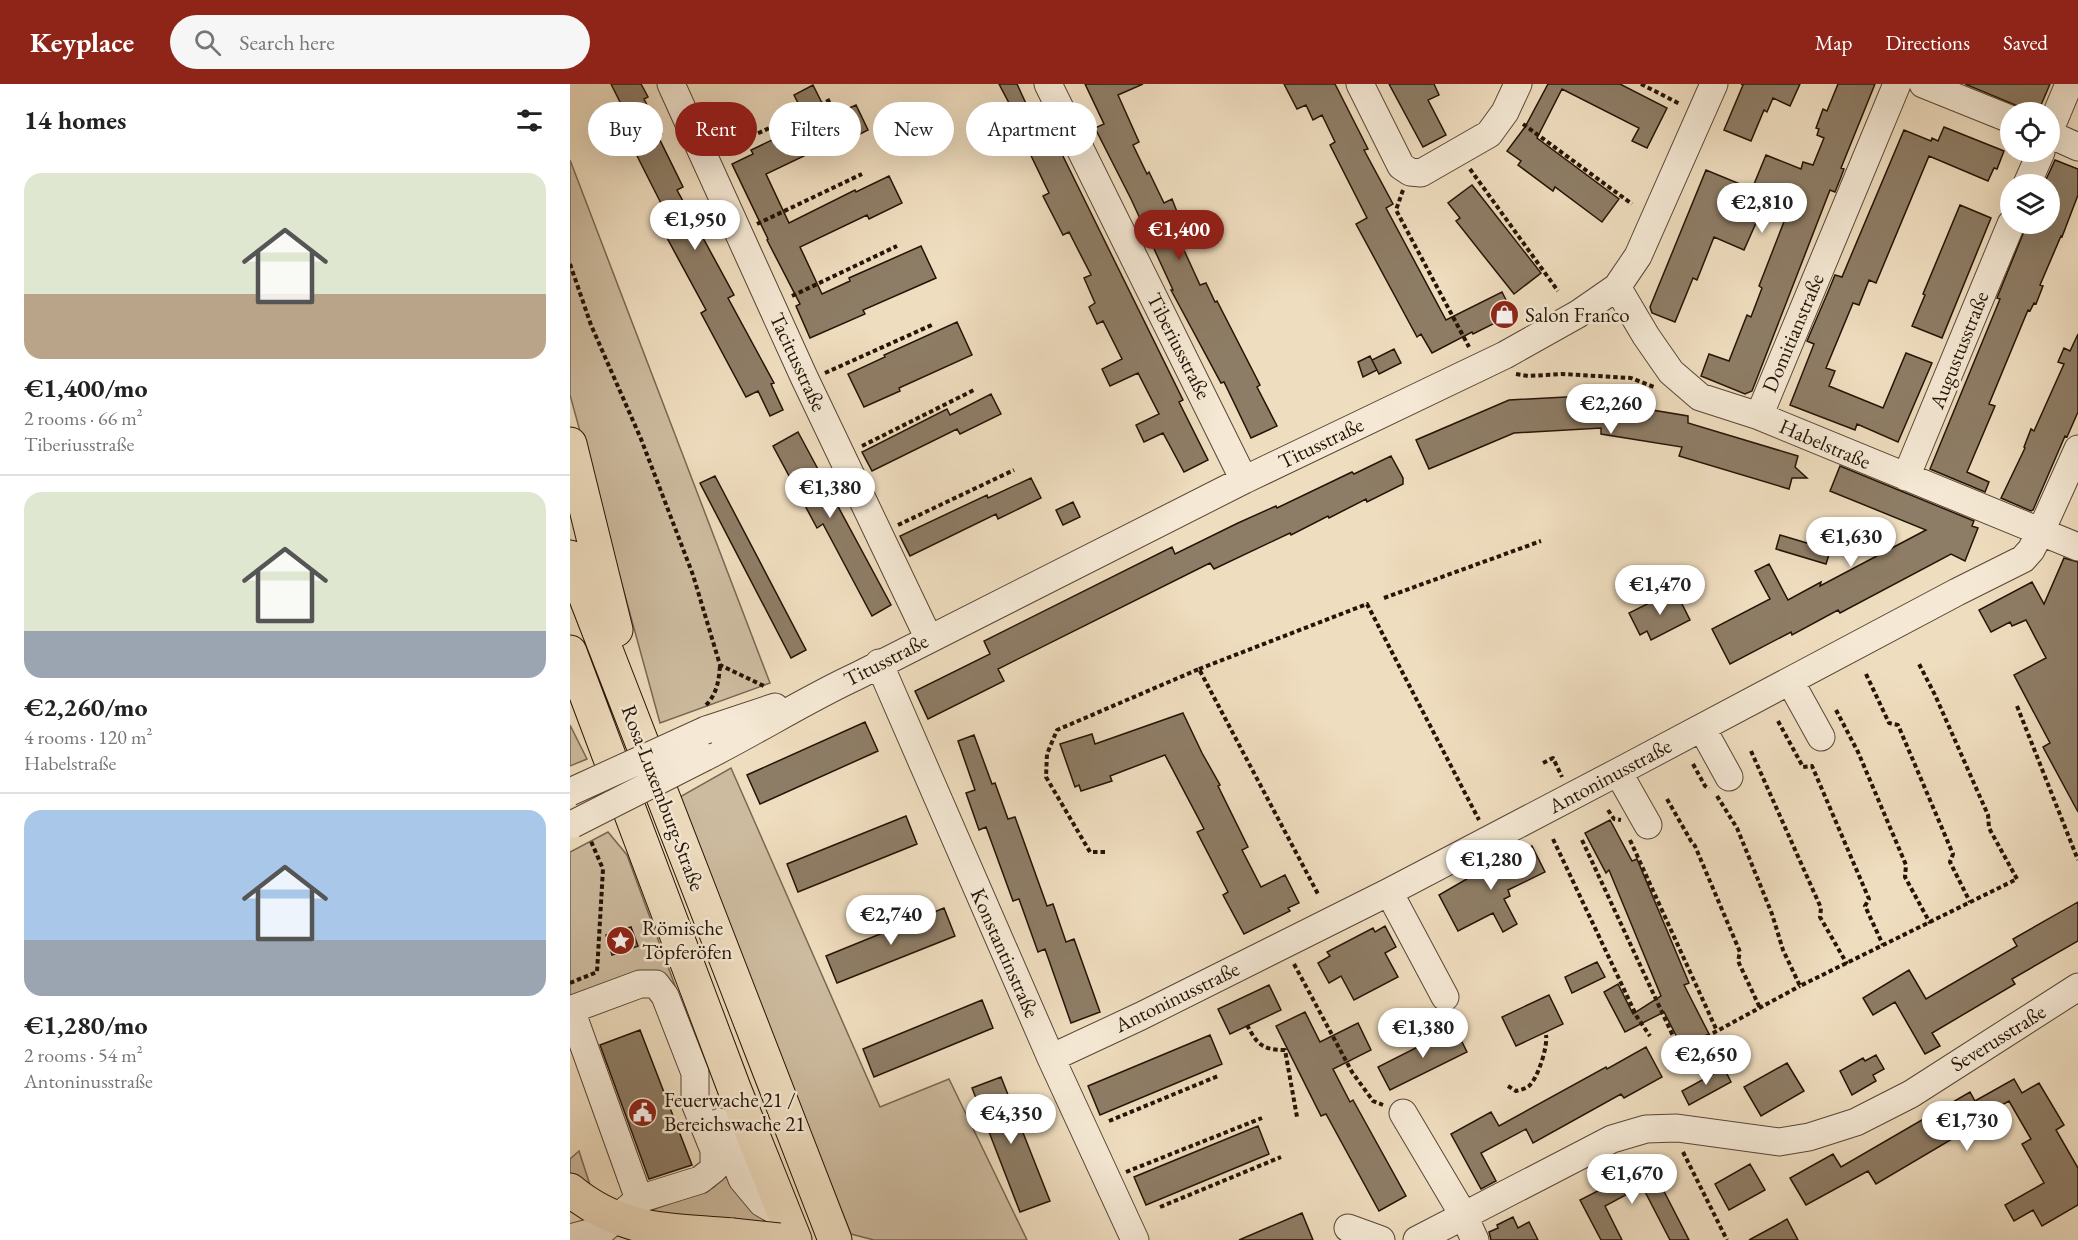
<!DOCTYPE html>
<html lang="en">
<head>
<meta charset="utf-8">
<style>
	:root { --surface:#fff; --page:#f6f6f6; --text:#222; --muted:#767676; --line:#e0e0e0; --accent:#8f2418 }
	body { margin:0; font-family:"EB Garamond",serif; background:var(--page); color:var(--text); height:100vh; display:flex; flex-direction:column; font-size:22px; white-space:nowrap }
	* { box-sizing:border-box; margin:0 }
	p { font-size:20px; color:var(--muted) }
	.icon { flex:none; width:33px; height:33px; fill:none; stroke:currentColor; stroke-width:2; stroke-linecap:round; stroke-linejoin:round }
	.map { position:relative; flex:1; overflow:hidden }
	.sheet { display:flex; flex-direction:column; background:var(--surface); width:570px }
	.sheet>* { flex:none }
	.top-card { position:absolute; left:18px; top:18px; width:570px; height:54px; display:flex; gap:12px }
	.buttons { position:absolute; left:1430px; top:18px; display:grid; gap:12px }
	.buttons a { display:grid; place-items:center; width:60px; height:60px; border-radius:50%; background:var(--surface); box-shadow:0 6px 24px #0002; font-size:30px }
	.price { position:absolute; translate:-50% -51px; padding:0 14px; border-radius:21px; background:#fff; color:#222; font-size:20px; line-height:39px; filter:drop-shadow(0 2px 3px #0008) }
	.price::after { content:''; position:absolute; left:50%; top:36px; width:18px; height:14px; margin-left:-9px; background:inherit; clip-path:polygon(0 0,100% 0,50% 100%) }
	.price.selected { background:var(--accent); color:#fff }
	ul { padding:0; list-style:none }
	li { display:grid; align-content:center; gap:12px; height:318px; padding:0 24px }
	li+li { border-top:2px solid var(--line) }
	li span { display:grid; place-items:center; height:186px; border-radius:18px; color:#555 }
	li>.icon { margin-inline-start:auto }
	span .icon { width:108px; height:108px; fill:#fffc; stroke-width:1 }
	li b { font-size:26px }
	h2 { display:flex; justify-content:space-between; align-items:center; height:72px; padding:0 24px; font-size:26px }
	.tag { padding:0 21px; border-radius:27px; background:var(--surface); box-shadow:0 6px 24px #0002; font-size:21px; line-height:54px }
	.tag.selected { background:var(--accent); color:#fff }
	header { display:flex; align-items:center; gap:36px; box-sizing:border-box; height:84px; padding:0 30px; background:var(--accent); color:#fff }
	header strong { font-size:28px }
	nav { display:flex; gap:33px; margin-inline-start:auto; font-size:21px }
	.search { width:420px; height:54px; background:var(--page); display:flex; align-items:center; gap:15px; box-sizing:border-box; padding:0 21px; border-radius:33px; color:var(--muted); font-size:22px }
	main { display:flex; flex:1; min-height:0 }
	.map>svg:first-child { display:block }
	.green { fill:#cdbb9f; stroke:#796852; stroke-width:1.5 }
	.building { fill:#8e7d66; stroke:#251405; stroke-width:1.5 }
	.lines { fill:none; stroke-linecap:round; stroke-linejoin:round }
	.minor-casing { stroke:#584634; stroke-width:29 }
	.highway-casing { stroke:#251405; stroke-width:35 }
	.path { stroke:#251405; stroke-width:4; stroke-dasharray:4.5 3; stroke-linecap:butt }
	.minor { stroke:#f5e9d5; stroke-width:27 }
	.highway { stroke:#efddbf; stroke-width:33 }
	.minor-bridge-casing { stroke:#584634; stroke-width:29; stroke-linecap:butt }
	.highway-bridge-casing { stroke:#251405; stroke-width:35; stroke-linecap:butt }
	.minor-bridge { stroke:#f5e9d5; stroke-width:27 }
	.highway-bridge { stroke:#efddbf; stroke-width:33 }
	.labels { text-anchor:middle; stroke-width:5; stroke-linejoin:round; paint-order:stroke }
	.poi-label { font-size:21px; fill:#251405; stroke:#f5e9d5; text-anchor:start }
	.street-label { font-size:21px; fill:#251405; stroke:#f5e9d5 }
</style>
</head>
<body>
<header>
<strong>Keyplace</strong>
<div class="search"><svg class="icon" aria-label="search" viewBox="0 0 24 24"><circle cx="10" cy="10" r="6"/><path d="M15 15l6 6"/></svg>Search here</div>
<nav><a>Map</a><a>Directions</a><a>Saved</a></nav>
</header>
<main>
<section class="sheet">
<h2>14 homes<svg class="icon" aria-label="filters" viewBox="0 0 24 24"><path d="M4 7h16M4 17h16"/><circle cx="9" cy="7" r="2"/><circle cx="15" cy="17" r="2"/></svg></h2>
<ul>
<li><span style="background:linear-gradient(#dfe7d0 65%,#b9a48a 0)"><svg class="icon" aria-label="home" viewBox="0 0 24 24"><path d="M3 11l9-7 9 7M6 9v11h12V9"/></svg></span><div><b>€1,400/mo</b><p>2 rooms · 66 m²</p><p>Tiberiusstraße</p></div></li>
<li><span style="background:linear-gradient(#dfe7d0 75%,#9aa5b1 0)"><svg class="icon" aria-label="home" viewBox="0 0 24 24"><path d="M3 11l9-7 9 7M6 9v11h12V9"/></svg></span><div><b>€2,260/mo</b><p>4 rooms · 120 m²</p><p>Habelstraße</p></div></li>
<li><span style="background:linear-gradient(#a9c7e8 70%,#9aa5b1 0)"><svg class="icon" aria-label="home" viewBox="0 0 24 24"><path d="M3 11l9-7 9 7M6 9v11h12V9"/></svg></span><div><b>€1,280/mo</b><p>2 rooms · 54 m²</p><p>Antoninusstraße</p></div></li>
</ul>
</section>
<div class="map">
<svg width="1508" height="1156" viewBox="0 0 1508 1156">
	<rect width="100%" height="100%" fill="#efddbf"/>
	<filter id="stains"><feTurbulence type="fractalNoise" baseFrequency=".00333" numOctaves="4"/><feColorMatrix values="0 0 0 0 .2 0 0 0 0 .09 0 0 0 0 .02 0 0 0 .5 -.17"/></filter>
	<radialGradient id="worn" r=".72"><stop offset=".6" stop-color="#630" stop-opacity="0"/><stop offset="1" stop-color="#630" stop-opacity=".3"/></radialGradient>
	<path class="green" d="M0 76 200 599 90 639 0 311Z
		M0 641 17 675 0 682Z
		M161 684 310 1023 379 995 457 1156H304L281 1150 108 714Z
		M38 748 57 771 107 907 0 913V768Z
		M9 1067 20 1101 0 1093V1075Z
		M158 1085 190 1127 196 1141 82 1133V1126L144 1103Z"/>
	<path class="building" d="M41 0H71L78 13 74 15 92 50 88 52 113 103 107 106 164 211 158 214 204 299 201 300 213 326 200 332 188 307 176 313 131 229 136 226 90 141 100 137 63 64 68 62 50 28 54 26Z
		M429 0H447L475 61 485 56 613 316 609 318 638 376 614 388 593 349 574 358 566 341 589 330 568 289 540 302 532 285 552 275 533 237 527 240 519 223 525 219 514 194 521 191 499 148 493 151 473 112 479 109 451 51 443 55 430 24 440 21Z
		M515 0H573L548 11 569 58 563 61 577 90 579 88 594 119 602 115 615 148 607 151 630 201 636 199 645 218 647 217 690 301 687 303 707 342 681 354 654 298 651 299 601 206H603L561 115 525 44 534 40Z
		M714 0H765L798 65 794 66 823 120 816 124 876 236 932 208 943 230 903 250 902 248 862 269 851 250 847 253 786 140 797 134 760 61 765 58 752 31 743 36 736 21 727 25Z
		M819 0H864L869 11 858 16 876 51 853 63Z
		M978 0H1050L1097 24 1077 64 1062 57 1069 44 992 5 967 54 1049 115 1032 138 985 103 983 107 948 81 951 77 937 67 955 43Z
		M1171 0H1230L1220 22 1203 14 1197 28 1194 26 1181 57 1154 46 1173 1Z
		M1268 0H1305L1271 84 1274 85 1271 93 1265 108 1260 106 1182 307 1175 310 1131 292 1139 270 1159 277 1177 231 1181 233 1192 204 1189 202 1217 130 1194 121 1174 166 1144 153 1127 196 1123 194 1105 238 1082 229 1080 223 1136 86 1182 105 1196 71 1231 85 1233 78 1243 81 1254 54 1247 51 1249 45 1246 44 1253 25 1257 27Z
		M1395 0H1480L1468 28H1462Z
		M243 1 259 33 286 21 298 46 265 63 263 58 196 90 219 139 285 106 286 108 319 92 332 119 299 135 297 131 230 163 252 210 280 197 279 194 351 162 366 194 293 226 295 230 240 254 226 222 230 220 197 156 198 155 162 80 183 70 181 66 238 39 224 11Z
		M1374 43 1434 67 1427 85 1424 84 1418 97 1359 72 1306 199 1299 196 1289 221 1283 219 1256 284 1265 287 1259 302 1313 324 1336 269 1362 279 1328 358 1287 340 1285 346 1220 321 1244 260 1237 257 1258 208 1265 191 1272 193 1334 46 1361 57 1362 54 1368 57Z
		M1485 76 1508 85V111L1492 153 1491 152 1470 201 1473 202 1466 220 1464 219 1460 227 1458 226 1419 320 1425 322 1397 388 1419 398 1415 408 1360 385 1430 215 1427 214 1457 140H1479V114L1483 103 1474 100Z
		M902 101 971 189 944 210 886 137 890 134 878 119Z
		M1390 121 1421 134 1372 254 1342 242 1355 211 1353 210Z
		M387 238 402 271 329 304 330 307 294 323 278 290 315 273 314 271Z
		M1508 250V328L1497 353 1495 352 1463 426 1461 427 1431 414 1455 364 1454 363 1461 345 1464 347 1494 280 1488 278 1494 264 1500 267Z
		M824 265 831 279 809 290 802 276Z
		M800 272 807 286 793 293 788 278Z
		M421 310 431 330 390 350 387 345 302 387 292 368 377 325 380 331Z
		M1033 311 1034 318 1118 332V339L1228 372 1225 383 1237 394H1222L1219 405 1109 372 1112 363 1031 350V344L944 349 859 385 846 356 939 316Z
		M228 348 321 521 302 532 253 440 247 444 203 362Z
		M821 372 833 394V400L797 418 796 415 759 434 758 432 721 451 720 449 644 485 640 479 428 585 434 597 358 635 345 607 420 570 414 557 602 463 605 470 668 439 706 422 707 424 782 388 784 390Z
		M1270 382 1404 437 1402 442 1408 444 1395 477 1381 470 1270 529 1268 526 1222 551 1221 548 1160 580 1142 545 1200 515 1185 487 1199 480 1218 516 1251 498 1250 502 1356 446 1260 407Z
		M145 392 236 566 221 574 130 399Z
		M461 394 471 414 428 435 426 430 340 472 330 452 417 411 418 414Z
		M503 418 510 433 493 441 486 426Z
		M1210 451 1247 462 1250 454 1263 458 1256 480 1206 465Z
		M1494 474 1508 478V728L1473 663 1480 659 1444 591 1476 574 1456 536 1442 542 1440 538 1421 548 1409 526 1462 498 1474 520Z
		M1105 506 1120 536 1081 556 1077 547 1070 551 1059 529Z
		M613 629 632 669 650 701 648 702 678 763 672 766 691 803 715 791 729 819 718 824 720 827 674 850 653 811 658 808 627 748 634 745 595 671 540 692 542 697 511 707 509 701 505 703 490 660 522 650 525 660Z
		M295 638 308 667 190 720 177 691Z
		M404 651 422 700 425 699 438 735 445 733 477 822 483 820 496 858 504 855 530 928 501 939 475 865 468 868 449 815 443 817 416 743 409 746 396 709 405 706 388 657Z
		M336 732 347 760 228 808 217 780Z
		M1040 736 1062 777 1067 775 1119 899 1114 901 1139 950 1112 963 1094 928 1055 948 1034 908 1048 900 1063 930 1091 912 1039 786 1036 789 1015 749Z
		M962 762 975 788 938 806 940 812 934 815 947 840 933 848 923 829 888 847 869 811 914 785Z
		M1508 818V857L1442 895 1445 900 1362 949 1370 962 1355 970 1325 918 1303 931 1293 914 1339 886 1356 915 1447 862 1443 855Z
		M374 824 385 852 267 899 256 872Z
		M815 842 826 863 815 869 828 893 784 916 771 892 759 899 748 879 760 872 757 868 803 844 805 848Z
		M61 843 68 862 42 871 36 851Z
		M1027 878 1035 893 1002 909 995 893Z
		M699 901 711 926 660 950 648 925Z
		M979 911 993 940 946 962 932 933Z
		M412 916 423 944 304 993 293 965Z
		M735 928 750 958 788 939 801 966 763 985 780 1018 783 1016 836 1112 809 1127 756 1030 751 1032 706 942Z
		M885 944 897 968 820 1006 808 983Z
		M70 946 122 1081 79 1095 30 961Z
		M640 951 652 980 530 1031 518 1002Z
		M1076 963 1092 993 1054 1014 1051 1010 963 1059 956 1045 911 1069 926 1097 911 1105 881 1050 921 1028 929 1042 1036 983 1037 985Z
		M1306 971 1314 985 1303 991 1306 997 1282 1011 1270 987 1293 974 1295 977Z
		M1217 979 1234 1007 1191 1032 1174 1003Z
		M1154 984 1161 998 1119 1021 1112 1007Z
		M431 993 480 1117 450 1128 402 1004Z
		M1444 995 1452 1009 1469 999 1494 1041 1486 1046 1508 1084V1121L1472 1142 1463 1126 1444 1137 1435 1121 1474 1099 1452 1060 1461 1055 1439 1017 1414 1031 1416 1035 1306 1100 1298 1087 1236 1121 1220 1094 1263 1070 1271 1083 1400 1008 1405 1017Z
		M688 1042 699 1070 576 1121 564 1093Z
		M1080 1080 1119 1156H1100L1072 1102 1035 1122 1052 1156H1031L1010 1116Z
		M1180 1080 1195 1106 1159 1126 1145 1100Z
		M732 1129 743 1156H669Z
		M943 1133 948 1144 959 1138 968 1156H921L919 1148 928 1144 927 1141Z
		M1217 1135 1228 1156H1179L1205 1142Z"/>
	<g class="lines">
		<defs>
			<path id="minor" d="M101 0 234 293 359 555
				M478 0 674 396
				M790 0 831 82 840 88 851 89 919 50 935 28 948 0
				M1353 0 1440 35
				M1479 48 1499 0
				M1479 50 1508 63
				M1457 100 1471 68
				M1047 203 1076 252 1101 288 1130 313 1189 332 1508 463
				M1189 332 1327 0
				M1336 393 1441 140
				M309 579 481 974 565 1156
				M1220 597 1251 653
				M1132 644 1159 693
				M136 646 205 623
				M135 673C187 647 235 616 287 592L674 396 935 271 1008 230 1047 203 1068 172 1144 0
				M1048 688 1078 741
				M819 808 875 913
				M0 926 70 900H86L95 912 125 989V1019L144 1066V1085L130 1096 69 1115 34 1145 0 1154
				M1 926 69 1115 65 1131
				M481 974 571 932 819 808 1048 688 1387 508 1453 475 1461 466 1471 447 1508 365
				M833 1029 894 1132 905 1156
				M150 1038 172 1095 192 1119 215 1132
				M778 1144 811 1156
				M847 1156 1042 1055 1076 1045 1107 1044 1209 1058 1239 1053 1286 1038 1341 1010 1508 903"/>
			<path id="highway" d="M0 360 46 546
				M0 473 265 1156
				M0 568 164 1004 225 1156
				M0 1106C52 1149 98 1145 162 1151"/>
		</defs>
		<use href="#minor" class="minor-casing"/>
		<use href="#highway" class="highway-casing"/>
		<path class="path" d="M1071 0 1110 20
			M953 40 1062 120
			M154 65 262 15
			M900 85 988 207
			M833 106 826 126 899 263
			M187 140 292 90
			M0 180 21 241 71 355 123 491 150 581 196 603
			M222 212 327 162
			M255 289 364 240
			M946 290 958 292 992 290 1061 294 1084 303
			M292 362 404 306
			M328 441 444 386
			M814 514 971 457
			M629 585 797 520 909 736
			M1296 590 1319 639 1328 641 1383 770 1380 778 1400 818
			M136 621C147 610 149 596 150 581
			M1447 622 1508 776
			M1266 626 1288 668 1336 781 1335 793 1360 839
			M1208 637 1233 683 1242 682 1299 815 1295 822 1313 861
			M1181 667 1251 824 1250 833 1277 880
			M973 679 983 674 992 693
			M1123 680 1135 702 1139 705
			M1147 712 1167 744 1202 830 1213 866 1230 902 1447 795 1419 744 1418 731 1365 611 1348 578
			M1097 715 1121 757 1125 762 1170 868 1168 877 1190 924
			M1038 726 1044 735 1051 736
			M983 755 1067 933 1080 952
			M1012 756 1110 967 1230 902
			M1060 756 1147 947
			M535 768H520L476 693 477 670 487 646 629 585 749 812
			M724 880 782 988 803 1017 813 1021
			M0 899 27 888 33 785 20 755
			M677 941C687 960 692 966 715 966L727 1033
			M938 1002 946 1007C950 1006 955 1005 959 1002 968 994 978 962 976 951
			M539 1037 648 992
			M1113 1068 1157 1156
			M556 1088 692 1034
			M590 1123 711 1073"/>
		<use href="#minor" class="minor"/>
		<use href="#highway" class="highway"/>
		<defs>
			<path id="minor-bridge" d="M0 708 136 646
				M3 740 135 673"/>
			<path id="highway-bridge" d="M162 1151 209 1156"/>
		</defs>
		<use href="#minor-bridge" class="minor-bridge-casing"/>
		<use href="#highway-bridge" class="highway-bridge-casing"/>
		<use href="#minor-bridge" class="minor-bridge"/>
		<use href="#highway-bridge" class="highway-bridge"/>
	</g>
	<defs>
		<symbol id="shop-disc" viewBox="-11 -11 22 22"><circle r="9.5" fill="#8f2418" stroke="#f5e9d5"/><path d="M-5-2.5h2.3a2.7 3.5 0 0 1 5.4 0H5L5.5 6h-11ZM-1.5-2.5h3a1.5 2.3 0 0 0-3 0Z" fill="#fff"/></symbol>
		<symbol id="sight-disc" viewBox="-11 -11 22 22"><circle r="9.5" fill="#8f2418" stroke="#f5e9d5"/><path d="M0-6L1.8-2.2L6-1.7L2.9 1.2L3.7 5.4L0 3.3L-3.7 5.4L-2.9 1.2L-6-1.7L-1.8-2.2Z" fill="#fff"/></symbol>
		<symbol id="civic-disc" viewBox="-11 -11 22 22"><circle r="9.5" fill="#8f2418" stroke="#f5e9d5"/><path d="M-.6-6.5H3V-4.5H.6V-3L4-1V1h2V6H-6V1h2V-1L-.6-3ZM-1.2 2.5V6h2.4V2.5Z" fill="#fff"/></symbol>
	</defs>
	<g fill-rule="evenodd">
		<use href="#shop-disc" x="918" y="214" width="33" height="33"/>
		<use href="#sight-disc" x="34" y="840" width="33" height="33"/>
		<use href="#civic-disc" x="56" y="1012" width="33" height="33"/>
	</g>
	<g class="labels">
		<g class="poi-label">
			<text x="955" y="238">Salon Franco</text>
			<text x="72" y="851">Römische<tspan x="72" dy="24">Töpferöfen</tspan></text>
			<text x="94" y="1023">Feuerwache 21 /<tspan x="94" dy="24">Bereichswache 21</tspan></text>
		</g>
		<g class="street-label">
			<text transform="translate(1223 249) rotate(-67)" y="7">Domitianstraße</text>
			<text transform="translate(609 262) rotate(63)" y="7">Tiberiusstraße</text>
			<text transform="translate(1389 266) rotate(-68)" y="7">Augustusstraße</text>
			<text transform="translate(228 278) rotate(65)" y="7">Tacitusstraße</text>
			<text transform="translate(751 359) rotate(-26)" y="7">Titusstraße</text>
			<text transform="translate(1255 360) rotate(23)" y="7">Habelstraße</text>
			<text transform="translate(316 576) rotate(-27)" y="7">Titusstraße</text>
			<text transform="translate(1040 692) rotate(-28)" y="7">Antoninusstraße</text>
			<text transform="translate(93 714) rotate(69)" y="7">Rosa-Luxemburg-Straße</text>
			<text transform="translate(435 869) rotate(66)" y="7">Konstantinstraße</text>
			<text transform="translate(607 913) rotate(-26)" y="7">Antoninusstraße</text>
			<text transform="translate(1428 954) rotate(-32)" y="7">Severusstraße</text>
		</g>
	</g>
	<rect width="100%" height="100%" filter="url(#stains)"/>
	<rect width="100%" height="100%" fill="url(#worn)"/>
</svg>
<div class="buttons">
<a><svg class="icon" aria-label="locate" viewBox="0 0 24 24"><circle cx="12" cy="12" r="6"/><path d="M12 2v4M12 18v4M2 12h4M18 12h4"/></svg></a>
<a><svg class="icon" aria-label="layers" viewBox="0 0 24 24"><path d="M12 4l9 5-9 5-9-5zM3 14l9 5 9-5"/></svg></a>
</div>
<b class="price" style="left:1192px;top:150px">€2,810</b>
<b class="price" style="left:125px;top:167px">€1,950</b>
<b class="price selected" style="left:609px;top:177px">€1,400</b>
<b class="price" style="left:1041px;top:351px">€2,260</b>
<b class="price" style="left:260px;top:435px">€1,380</b>
<b class="price" style="left:1281px;top:484px">€1,630</b>
<b class="price" style="left:1090px;top:532px">€1,470</b>
<b class="price" style="left:921px;top:807px">€1,280</b>
<b class="price" style="left:321px;top:862px">€2,740</b>
<b class="price" style="left:853px;top:975px">€1,380</b>
<b class="price" style="left:1136px;top:1002px">€2,650</b>
<b class="price" style="left:441px;top:1061px">€4,350</b>
<b class="price" style="left:1397px;top:1068px">€1,730</b>
<b class="price" style="left:1062px;top:1121px">€1,670</b>
<div class="top-card">
<a class="tag">Buy</a>
<a class="tag selected">Rent</a>
<a class="tag">Filters</a>
<a class="tag">New</a>
<a class="tag">Apartment</a>
</div>
</div>
</main>
</body>
</html>
